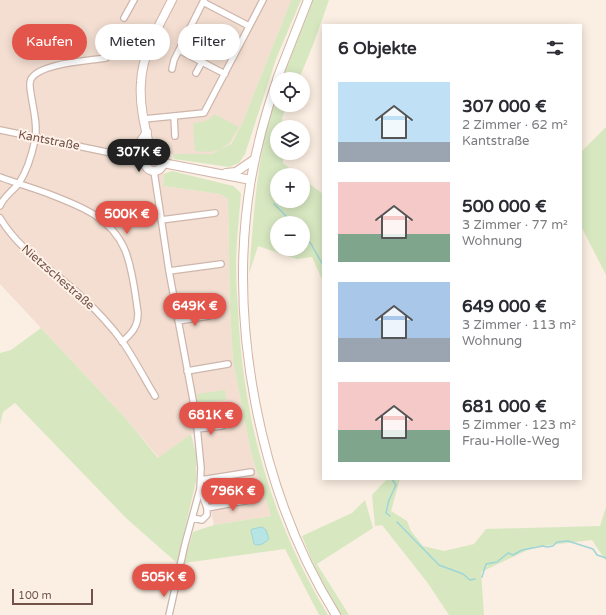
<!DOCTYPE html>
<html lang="de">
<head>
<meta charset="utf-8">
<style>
	:root { --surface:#fff; --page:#f2f2f3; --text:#2b2b33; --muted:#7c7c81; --accent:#e3554a }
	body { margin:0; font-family:"Varela Round",sans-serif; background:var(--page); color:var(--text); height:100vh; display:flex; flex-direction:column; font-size:15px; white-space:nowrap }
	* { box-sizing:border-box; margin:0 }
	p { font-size:13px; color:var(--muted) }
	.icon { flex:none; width:22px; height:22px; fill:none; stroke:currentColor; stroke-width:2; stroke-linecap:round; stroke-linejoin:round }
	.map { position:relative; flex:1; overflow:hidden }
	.details { position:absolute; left:322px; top:24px; width:260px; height:456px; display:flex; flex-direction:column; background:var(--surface); border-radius:0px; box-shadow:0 2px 10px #0003 }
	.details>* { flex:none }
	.banner { position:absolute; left:12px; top:24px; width:250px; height:36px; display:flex; gap:8px }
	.tools { position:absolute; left:270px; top:72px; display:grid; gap:8px }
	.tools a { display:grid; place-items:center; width:40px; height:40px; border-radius:50%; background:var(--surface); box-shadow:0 2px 10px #0003; font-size:20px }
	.scale { position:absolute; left:12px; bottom:10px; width:81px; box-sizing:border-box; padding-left:4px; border:2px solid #725249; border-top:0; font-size:11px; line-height:14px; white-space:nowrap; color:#725249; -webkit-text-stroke:3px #fff2e8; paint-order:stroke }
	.price { position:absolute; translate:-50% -34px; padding:0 9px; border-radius:14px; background:var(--accent); color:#fff; font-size:13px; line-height:26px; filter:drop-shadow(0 1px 2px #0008) }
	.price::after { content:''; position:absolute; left:50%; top:24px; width:12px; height:9px; margin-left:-6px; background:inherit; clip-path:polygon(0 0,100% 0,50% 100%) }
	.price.on { background:#222; color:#fff }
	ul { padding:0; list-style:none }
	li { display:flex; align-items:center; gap:12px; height:100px; padding:0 16px }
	li span { display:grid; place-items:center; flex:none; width:112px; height:80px; border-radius:0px; color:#555 }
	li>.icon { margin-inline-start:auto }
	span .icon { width:48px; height:48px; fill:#fffc; stroke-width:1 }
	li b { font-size:17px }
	h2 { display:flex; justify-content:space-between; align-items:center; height:48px; padding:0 16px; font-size:17px }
	.tag { padding:0 14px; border-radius:18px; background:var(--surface); box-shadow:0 2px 10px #0003; font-size:14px; line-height:36px }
	.tag.on { background:var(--accent); color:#fff }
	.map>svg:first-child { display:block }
	.residential { fill:#f3ded1 }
	.green { fill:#d7e8c1; fill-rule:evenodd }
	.water { fill:#b7e4e4; stroke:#9ed5d6 }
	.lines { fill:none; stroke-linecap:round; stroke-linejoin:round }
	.stream { stroke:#9ed5d6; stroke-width:1.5 }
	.street-casing { stroke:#ceb6ac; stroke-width:8 }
	.secondary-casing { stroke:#d1b5a9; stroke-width:10 }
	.street { stroke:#fff; stroke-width:5.5 }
	.secondary { stroke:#fff; stroke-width:8 }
	.labels { text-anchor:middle; stroke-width:4; stroke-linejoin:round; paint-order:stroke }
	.street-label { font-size:12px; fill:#725249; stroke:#fff2e8 }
</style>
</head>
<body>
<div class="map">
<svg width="606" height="615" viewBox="0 0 606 615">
	<rect width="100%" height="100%" fill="#fbeee2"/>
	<path class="residential" d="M0 0H291L242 124 230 144 212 154H165L163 186 220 194 228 199 230 310 233 361 251 453 271 516 214 525 205 483 202 434H191L159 458 127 420 0 284Z"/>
	<path class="green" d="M291 0H301L276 59 245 154 239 163 229 167 174 159 173 154H212L219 150 209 152 195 151 193 123C202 122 208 122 214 114L239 127 229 143 219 150 231 144 242 124Z
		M313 0H329L313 45 299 79H282Z
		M277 92V105H287L282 118V127H277V153H283V163L298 175H277V201H303V179L323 194V282L312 257 297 259 258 246 249 274C254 213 257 150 277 92ZM277 223H303V249H277Z
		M606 127V275L581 226V152Z
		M172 171 233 186 239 191 241 194C239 219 236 243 236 267 236 281 237 295 238 310 243 419 271 521 328 615H319L285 549 184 563 193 532 214 525 271 516 251 453 233 361 230 310 228 199 220 194 163 186 164 174Z
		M41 328 127 420 158 458 191 434 196 454V481L177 563 126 518 15 403 3 412 0 425V353L11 350Z
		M225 390 226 400 198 404 197 394Z
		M387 479H400L391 511 407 521 411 531 423 546 444 551 474 544 486 529 600 526 606 507V561L592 540 534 547 481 572 484 615H449L427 582 382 525 375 526 372 495Z
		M365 500 373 528 317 564 349 615H340C324 590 313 564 302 536L352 513Z"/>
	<path class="water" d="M262 527 266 530 269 539C265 543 259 547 254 544L251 531 252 529Z"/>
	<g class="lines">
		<path class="stream" d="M274 204 293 223
			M303 235 311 244 323 265
			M390 516 386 513 389 500 396 485 393 481V479
			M397 522 439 565 463 574 470 580 475 579
			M482 577 486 564 497 562 508 553 513 555 522 550 543 546 547 547 553 546 557 542 568 541 593 549 597 555 606 558"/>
		<defs>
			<path id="street" d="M203 2 249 26
				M124 18 134 0
				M179 50 225 74
				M172 69 174 60 204 0
				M196 73 202 62
				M174 116 175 136
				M144 119 204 113 263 0
				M0 130 145 160
				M154 171 169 271 196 416 201 468 200 489 185 544 169 615
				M0 177C16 183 33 188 49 194 80 206 111 217 125 250 133 270 135 293 138 313 138 327 132 333 122 342
				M0 206C3 197 13 191 19 183 27 171 32 154 35 140 38 125 33 108 31 94 30 89 29 83 31 79 40 63 89 61 106 58
				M0 218C20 252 55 271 83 298 97 311 111 326 122 341 134 358 144 378 155 396
				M161 220 215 213
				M169 271 221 264
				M178 321 209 316
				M187 371 228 364
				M197 429 222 426
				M201 480 251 472
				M207 508 256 499
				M193 518 202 520 207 515V508L200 489"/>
			<path id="secondary" d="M277 79 308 0
				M277 80C266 112 257 145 251 179 227 322 259 492 336 615
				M151 153C146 131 139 106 141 83 142 53 159 26 172 0
				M145 162a9 9 0 1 1 18 0a9 9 0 1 1-18 0Z
				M125 156 137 147 147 132
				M163 163 251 180
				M226 173 236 172 255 159"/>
		</defs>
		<use href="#street" class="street-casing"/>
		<use href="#secondary" class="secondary-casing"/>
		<use href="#street" class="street"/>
		<use href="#secondary" class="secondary"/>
	</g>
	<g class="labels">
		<g class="street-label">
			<text transform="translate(49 140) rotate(11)" y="4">Kantstraße</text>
			<text transform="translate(58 277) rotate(41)" y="4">Nietzschestraße</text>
		</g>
	</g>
</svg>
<div class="tools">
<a><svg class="icon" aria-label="locate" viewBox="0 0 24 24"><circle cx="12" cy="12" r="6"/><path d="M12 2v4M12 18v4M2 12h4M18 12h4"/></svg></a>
<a><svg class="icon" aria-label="layers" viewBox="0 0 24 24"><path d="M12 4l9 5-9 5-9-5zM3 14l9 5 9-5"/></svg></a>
<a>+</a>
<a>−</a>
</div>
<div class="scale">100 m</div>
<b class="price on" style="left:139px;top:173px">307K €</b>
<b class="price" style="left:127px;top:235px">500K €</b>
<b class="price" style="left:195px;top:327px">649K €</b>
<b class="price" style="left:211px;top:436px">681K €</b>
<b class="price" style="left:233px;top:512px">796K €</b>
<b class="price" style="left:164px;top:598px">505K €</b>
<div class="banner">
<a class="tag on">Kaufen</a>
<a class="tag">Mieten</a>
<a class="tag">Filter</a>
</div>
<section class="details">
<h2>6 Objekte<svg class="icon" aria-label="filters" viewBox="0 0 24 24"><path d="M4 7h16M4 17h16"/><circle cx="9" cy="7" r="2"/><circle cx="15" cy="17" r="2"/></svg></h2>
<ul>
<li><span style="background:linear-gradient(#bfe0f5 75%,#9aa5b1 0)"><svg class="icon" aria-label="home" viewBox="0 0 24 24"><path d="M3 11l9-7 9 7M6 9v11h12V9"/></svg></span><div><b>307 000 €</b><p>2 Zimmer · 62 m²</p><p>Kantstraße</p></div></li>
<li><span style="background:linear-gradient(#f6c9c9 65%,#7fa58c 0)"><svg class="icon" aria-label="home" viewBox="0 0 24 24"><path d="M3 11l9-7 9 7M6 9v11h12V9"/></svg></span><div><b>500 000 €</b><p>3 Zimmer · 77 m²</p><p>Wohnung</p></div></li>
<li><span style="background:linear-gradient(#a9c7e8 70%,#9aa5b1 0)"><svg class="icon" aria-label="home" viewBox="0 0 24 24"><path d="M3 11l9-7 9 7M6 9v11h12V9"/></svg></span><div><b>649 000 €</b><p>3 Zimmer · 113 m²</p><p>Wohnung</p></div></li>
<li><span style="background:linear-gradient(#f6c9c9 60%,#7fa58c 0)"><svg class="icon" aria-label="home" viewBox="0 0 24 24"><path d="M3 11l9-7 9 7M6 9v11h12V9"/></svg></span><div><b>681 000 €</b><p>5 Zimmer · 123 m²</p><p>Frau-Holle-Weg</p></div></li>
</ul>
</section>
</div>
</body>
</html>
